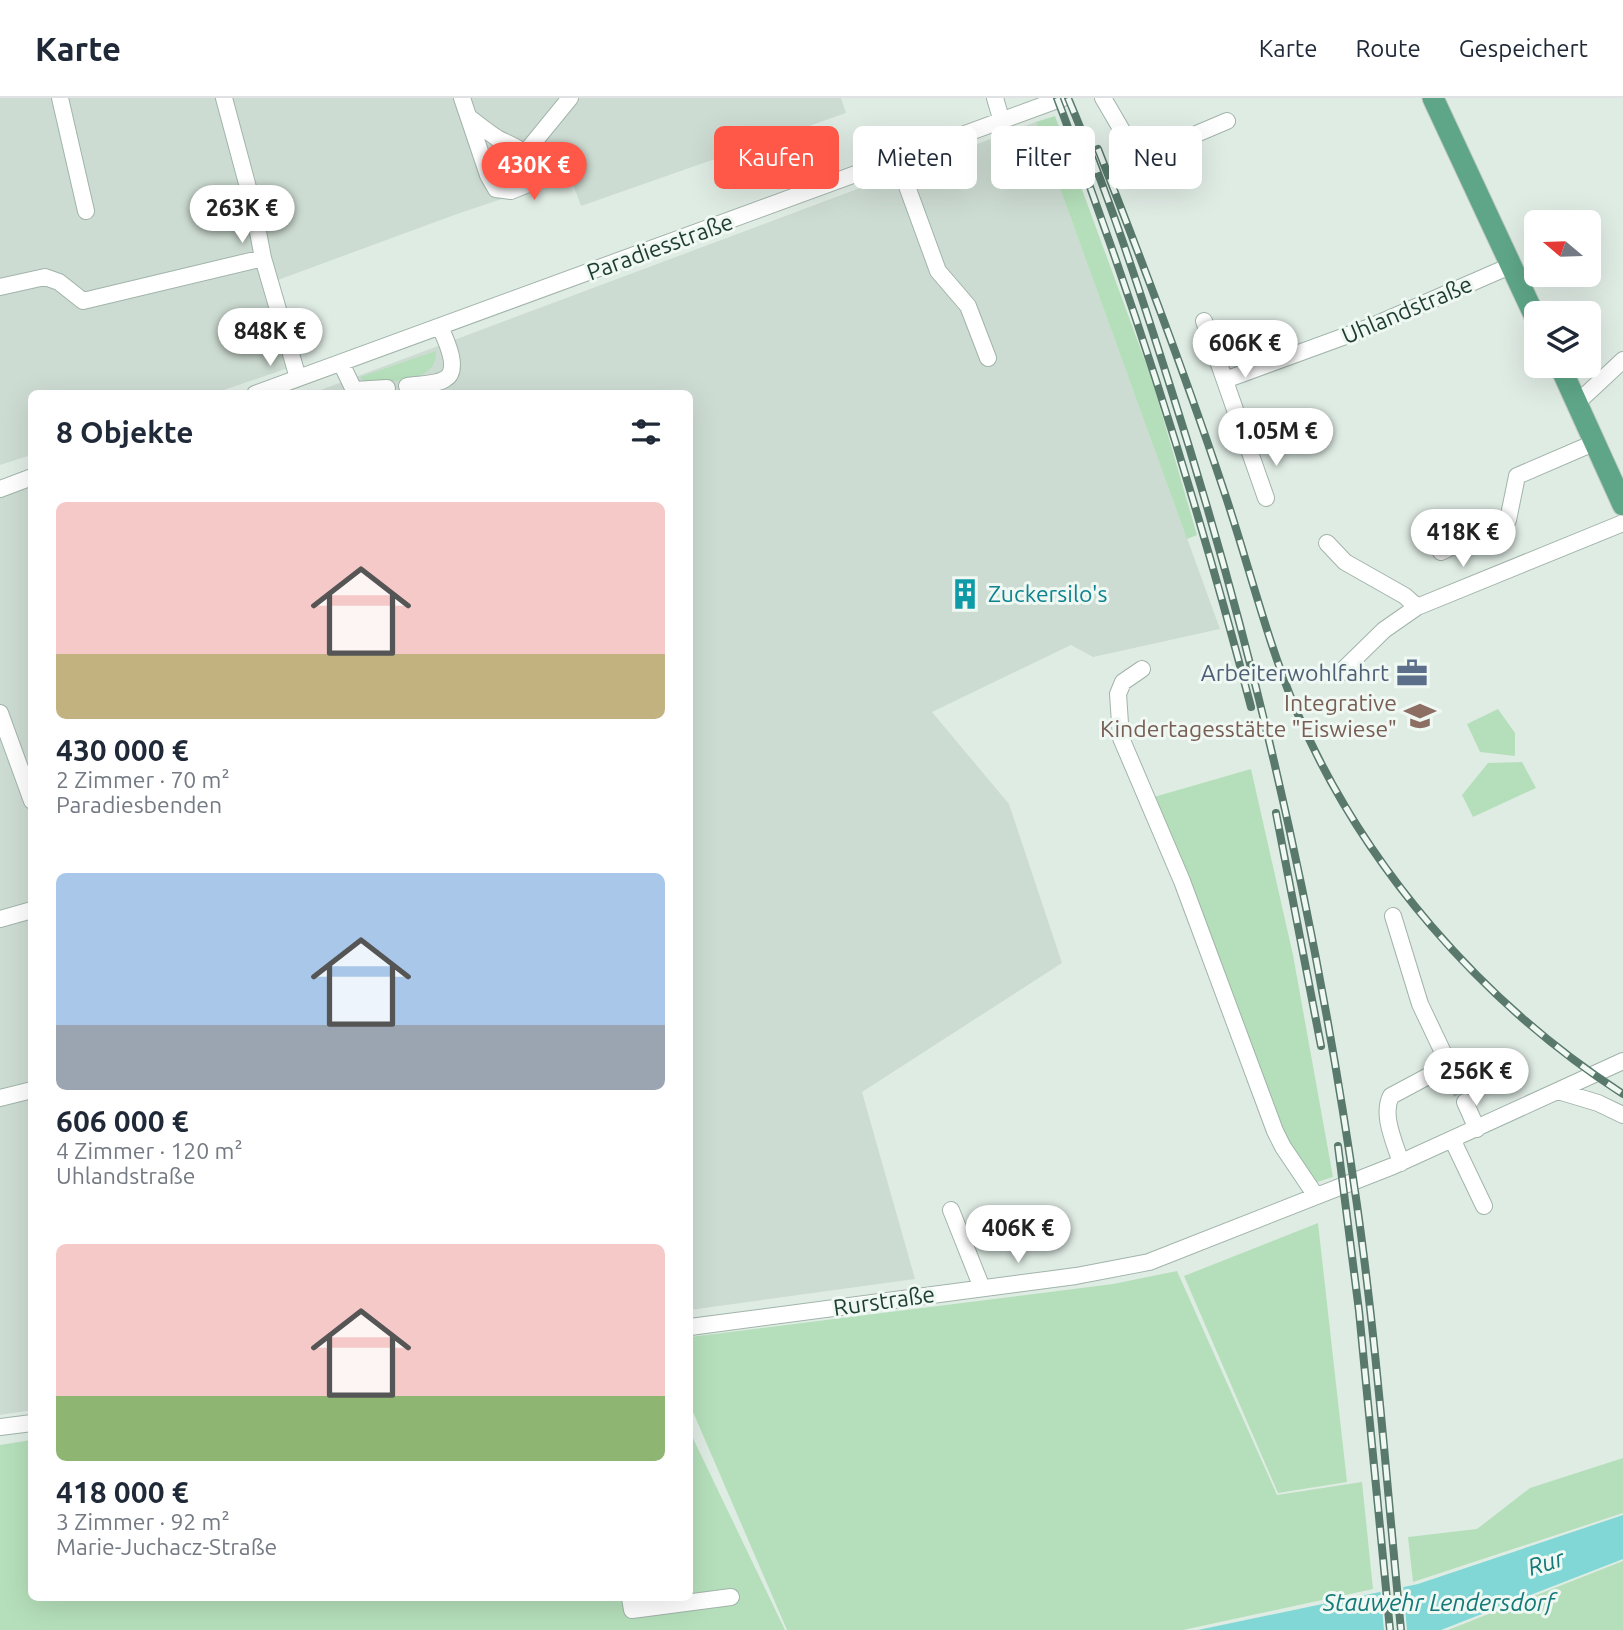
<!DOCTYPE html>
<html lang="de">
<head>
<meta charset="utf-8">
<style>
	:root { --surface:#fff; --page:#f2f2f3; --text:#1f2937; --muted:#747a83; --line:#e0e1e3; --accent:#ff5849 }
	body { margin:0; font-family:Ubuntu,sans-serif; background:var(--page); color:var(--text); height:100vh; display:flex; flex-direction:column; font-size:26px; white-space:nowrap }
	* { box-sizing:border-box; margin:0 }
	p { font-size:23px; color:var(--muted) }
	.icon { flex:none; width:38px; height:38px; fill:none; stroke:currentColor; stroke-width:2; stroke-linecap:round; stroke-linejoin:round }
	.map { position:relative; flex:1; overflow:hidden }
	.sheet { position:absolute; left:28px; top:292px; width:665px; height:1211px; display:flex; flex-direction:column; background:var(--surface); border-radius:10px; box-shadow:0 7px 28px #0002 }
	.sheet>* { flex:none }
	.guide { position:absolute; left:714px; top:28px; width:665px; height:63px; display:flex; gap:14px }
	.needle { width:46px; rotate:289deg }
	.tools { position:absolute; left:1524px; top:112px; display:grid; gap:14px }
	.tools a { display:grid; place-items:center; width:77px; height:77px; border-radius:10px; background:var(--surface); box-shadow:0 7px 28px #0002; font-size:35px }
	.price { position:absolute; translate:-50% -60px; padding:0 16px; border-radius:24px; background:#fff; color:#222; font-size:23px; line-height:46px; filter:drop-shadow(0 2px 4px #0008) }
	.price::after { content:''; position:absolute; left:50%; top:42px; width:21px; height:16px; margin-left:-10px; background:inherit; clip-path:polygon(0 0,100% 0,50% 100%) }
	.price.selected { background:var(--accent); color:#fff }
	ul { padding:0; list-style:none }
	li { display:grid; align-content:center; gap:14px; height:371px; padding:0 28px }
	li span { display:grid; place-items:center; height:217px; border-radius:10px; color:#555 }
	li>.icon { margin-inline-start:auto }
	span .icon { width:126px; height:126px; fill:#fffc; stroke-width:1 }
	li b { font-size:30px }
	h2 { display:flex; justify-content:space-between; align-items:center; height:84px; padding:0 28px; font-size:30px }
	.pill { padding:0 24px; border-radius:10px; background:var(--surface); box-shadow:0 7px 28px #0002; font-size:24px; line-height:63px }
	.pill.selected { background:var(--accent); color:#fff }
	header { display:flex; align-items:center; gap:42px; box-sizing:border-box; height:98px; padding:0 35px; background:var(--surface); border-bottom:2px solid var(--line) }
	header strong { font-size:33px }
	nav { display:flex; gap:38px; margin-inline-start:auto; font-size:24px }
	.map>svg:first-child { display:block }
	.built { fill:#cddcd2 }
	.green { fill:#b5dfba }
	.water { fill:#81d7d6 }
	.pier { fill:#dfece4 }
	.lines { fill:none; stroke-linecap:round; stroke-linejoin:round }
	.minor-tunnel { stroke:#b8c9c0; stroke-width:16; stroke-dasharray:16 8; stroke-linecap:butt }
	.minor-casing { stroke:#a1b4aa; stroke-width:18 }
	.major-casing { stroke:#c0c9c5; stroke-width:23 }
	.minor { stroke:#fff; stroke-width:16 }
	.major { stroke:#5fa688; stroke-width:21 }
	.rail-casing { stroke:#58796b; stroke-width:8 }
	.rail { stroke:#eff8f2; stroke-width:5; stroke-dasharray:16; stroke-linecap:butt }
	.labels { text-anchor:middle; stroke-width:6; stroke-linejoin:round; paint-order:stroke }
	.street-label { font-size:23px; fill:#1e3d30; stroke:#eff8f2 }
	.culture-label { font-size:23px; fill:#0d838f; stroke:#eff8f2; text-anchor:start }
	.service-label { font-size:23px; fill:#4e5e75; stroke:#eff8f2; text-anchor:end }
	.education-label { font-size:23px; fill:#785e54; stroke:#eff8f2; text-anchor:end }
	.water-label { font-size:24px; font-style:italic; fill:#137979; stroke:#eff8f2 }
</style>
</head>
<body>
<header>
<strong>Karte</strong>
<nav><a>Karte</a><a>Route</a><a>Gespeichert</a></nav>
</header>
<div class="map">
<svg width="1623" height="1532" viewBox="0 0 1623 1532">
	<rect width="100%" height="100%" fill="#dfece4"/>
	<path class="built" d="M0 0H841L846 15 581 108 570 78 457 116 267 186 291 269 212 296H32L31 357 0 367Z
		M1036 24 1220 531 1093 559 1071 547 932 614 1009 706 1062 865 862 994 915 1181 690 1212V296H310Z
		M31 383 32 1312 0 1317V393Z"/>
	<path class="green" d="M1055 18 1152 282 1197 437 1187 441 1036 24Z
		M436 253C438 285 395 282 372 285L365 284 360 279Z
		M1498 611 1515 635V658L1480 654 1467 626Z
		M1522 664 1536 690 1473 719 1462 697 1488 665Z
		M1251 671 1293 857 1333 1079 1314 1085 1288 1050 1154 699Z
		M1318 1125 1347 1384 1278 1395 1184 1178Z
		M1177 1173 1277 1397 1362 1384 1373 1491 1183 1532H787L690 1307V1239L1113 1186Z
		M690 1334 785 1532H0V1347L31 1342 32 1500H690Z
		M1623 1360V1415L1413 1484 1408 1439 1477 1431 1530 1390Z
		M1623 1463V1532H1448Z"/>
	<path class="water" d="M1623 1417V1461L1441 1532H1198L1418 1486Z"/>
	<path class="pier" d="M1403 1486 1407 1532H1384L1380 1490Z"/>
	<g class="lines">
		<path class="minor-tunnel" d="M1455 981 1465 1004"/>
		<defs>
			<path id="minor" d="M60 0 86 113
				M224 0 253 108 263 160 298 280
				M462 0 488 77 496 91 511 93 526 87C541 56 520 52 497 40 488 34 479 27 470 20
				M995 0 1002 24
				M1103 0 1134 53 1142 59 1227 23
				M525 55 570 0
				M897 61 938 173 968 208 988 260
				M0 189 45 179 59 184 83 203 263 160
				M1204 223 1266 400
				M341 265 354 292 387 290
				M1225 282 1370 229 1510 168
				M407 288C418 286 436 287 445 281 461 272 445 240 440 229
				M255 296 1063 0
				M1578 304 1623 262
				M0 391 32 379
				M1327 445 1345 464 1405 498 1417 509
				M1441 454 1508 422 1517 378 1596 344
				M1142 571 1123 584 1118 596 1121 640 1182 783 1275 1033 1283 1049 1316 1098
				M1340 575 1384 532 1417 509 1623 425
				M0 615 32 703
				M1393 818 1420 906 1449 967 1391 998C1381 1017 1395 1045 1401 1065
				M0 821 32 812
				M1558 993 1598 1005 1623 1017
				M0 1000 32 992
				M1465 1004 1477 1031
				M1452 1041 1484 1108
				M951 1112 982 1190
				M690 1229 1076 1178 1149 1164 1393 1068 1623 963
				M0 1329 32 1325
				M630 1500 632 1512 731 1499"/>
			<path id="major" d="M1433 0 1536 221
				M1560 268 1623 407"/>
		</defs>
		<use href="#minor" class="minor-casing"/>
		<use href="#major" class="major-casing"/>
		<use href="#minor" class="minor"/>
		<use href="#major" class="major"/>
		<defs>
			<path id="rail" d="M1057 0C1133 199 1197 403 1251 609
				M1068 0C1108 94 1140 193 1171 291 1256 557 1318 830 1357 1107 1377 1248 1387 1390 1401 1532
				M1098 51C1142 163 1185 276 1223 390 1248 464 1266 540 1296 612 1362 767 1482 905 1623 996
				M1276 715 1321 948
				M1338 1048 1359 1213 1390 1532"/>
		</defs>
		<use href="#rail" class="rail-casing"/>
		<use href="#rail" class="rail"/>
	</g>
	<defs>
		<symbol id="building-bare" viewBox="-9 -9 18 18"><path d="M-4-6H4V6H1V3H-1V6H-4ZM-2.5-4.3h1.7v1.8h-1.7ZM.8-4.3h1.7v1.8H.8ZM-2.5-1h1.7V.8h-1.7ZM.8-1h1.7V.8H.8Z" fill="#0f9aa8" stroke="#eff8f2" stroke-width="2.5" paint-order="stroke"/></symbol>
		<symbol id="office-bare" viewBox="-9 -9 18 18"><path d="M-6-3h4V-5.5h4V-3h4V5H-6ZM-1-4.5V-3h2v-1.5ZM-6 0V1H6V0Z" fill="#5c6f8a" stroke="#eff8f2" stroke-width="2.5" paint-order="stroke"/></symbol>
		<symbol id="school-bare" viewBox="-9 -9 18 18"><path d="M0-5L7-2L0 1L-7-2ZM-4 1L0 2.5L4 1V4Q0 6-4 4Z" fill="#8d6e63" stroke="#eff8f2" stroke-width="2.5" paint-order="stroke"/></symbol>
	</defs>
	<g fill-rule="evenodd">
		<use href="#building-bare" x="943" y="474" width="44" height="44"/>
		<use href="#office-bare" x="1390" y="553" width="44" height="44"/>
		<use href="#school-bare" x="1398" y="596" width="44" height="44"/>
	</g>
	<g class="labels">
		<g class="street-label">
			<text transform="translate(660 149) rotate(-20)" y="8">Paradiesstraße</text>
			<text transform="translate(1407 212) rotate(-23)" y="8">Uhlandstraße</text>
			<text transform="translate(884 1203) rotate(-8)" y="8">Rurstraße</text>
		</g>
		<g class="culture-label">
			<text x="988" y="504">Zuckersilo's</text>
		</g>
		<g class="service-label">
			<text x="1389" y="583">Arbeiterwohlfahrt</text>
		</g>
		<g class="education-label">
			<text x="1397" y="613">Integrative<tspan x="1397" dy="26">Kindertagesstätte "Eiswiese"</tspan></text>
		</g>
		<g class="water-label">
			<text transform="translate(1546 1465) rotate(-17)" y="8">Rur</text>
			<text x="1439" y="1513">Stauwehr Lendersdorf</text>
		</g>
	</g>
</svg>
<div class="tools">
<a><svg class="needle" viewBox="-14 -14 28 28"><path d="M0-13l5 13h-10z" fill="#e53935"/><path d="M0 13l5-13h-10z" fill="#747a83"/></svg></a>
<a><svg class="icon" aria-label="layers" viewBox="0 0 24 24"><path d="M12 4l9 5-9 5-9-5zM3 14l9 5 9-5"/></svg></a>
</div>
<b class="price selected" style="left:534px;top:104px">430K €</b>
<b class="price" style="left:242px;top:147px">263K €</b>
<b class="price" style="left:270px;top:270px">848K €</b>
<b class="price" style="left:1245px;top:282px">606K €</b>
<b class="price" style="left:1276px;top:370px">1.05M €</b>
<b class="price" style="left:1463px;top:471px">418K €</b>
<b class="price" style="left:1476px;top:1010px">256K €</b>
<b class="price" style="left:1018px;top:1167px">406K €</b>
<div class="guide">
<a class="pill selected">Kaufen</a>
<a class="pill">Mieten</a>
<a class="pill">Filter</a>
<a class="pill">Neu</a>
</div>
<section class="sheet">
<h2>8 Objekte<svg class="icon" aria-label="filters" viewBox="0 0 24 24"><path d="M4 7h16M4 17h16"/><circle cx="9" cy="7" r="2"/><circle cx="15" cy="17" r="2"/></svg></h2>
<ul>
<li><span style="background:linear-gradient(#f6c9c9 70%,#c2b280 0)"><svg class="icon" aria-label="home" viewBox="0 0 24 24"><path d="M3 11l9-7 9 7M6 9v11h12V9"/></svg></span><div><b>430 000 €</b><p>2 Zimmer · 70 m²</p><p>Paradiesbenden</p></div></li>
<li><span style="background:linear-gradient(#a9c7e8 70%,#9aa5b1 0)"><svg class="icon" aria-label="home" viewBox="0 0 24 24"><path d="M3 11l9-7 9 7M6 9v11h12V9"/></svg></span><div><b>606 000 €</b><p>4 Zimmer · 120 m²</p><p>Uhlandstraße</p></div></li>
<li><span style="background:linear-gradient(#f6c9c9 70%,#8fb573 0)"><svg class="icon" aria-label="home" viewBox="0 0 24 24"><path d="M3 11l9-7 9 7M6 9v11h12V9"/></svg></span><div><b>418 000 €</b><p>3 Zimmer · 92 m²</p><p>Marie-Juchacz-Straße</p></div></li>
</ul>
</section>
</div>
</body>
</html>
